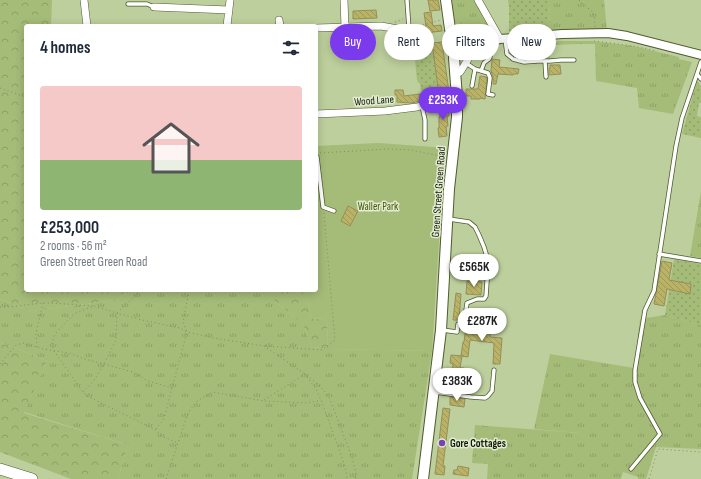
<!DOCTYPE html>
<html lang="en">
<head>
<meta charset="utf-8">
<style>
	:root { --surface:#fff; --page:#f2f2f3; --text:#1f2937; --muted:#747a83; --accent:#7c3aed }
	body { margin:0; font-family:"Sofia Sans Condensed",sans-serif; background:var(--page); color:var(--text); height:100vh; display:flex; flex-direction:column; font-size:15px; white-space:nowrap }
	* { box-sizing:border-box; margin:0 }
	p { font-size:13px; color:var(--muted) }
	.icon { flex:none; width:22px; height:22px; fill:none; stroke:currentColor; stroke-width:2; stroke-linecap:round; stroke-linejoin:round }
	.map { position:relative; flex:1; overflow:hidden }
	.details { position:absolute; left:24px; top:24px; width:294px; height:268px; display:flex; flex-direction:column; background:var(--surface); border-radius:4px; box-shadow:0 2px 10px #0003 }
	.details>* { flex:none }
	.banner { position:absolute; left:330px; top:24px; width:311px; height:36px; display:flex; gap:8px }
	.price { position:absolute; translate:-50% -34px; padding:0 9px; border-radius:14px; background:#fff; color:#222; font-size:13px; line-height:26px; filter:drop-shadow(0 1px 2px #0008) }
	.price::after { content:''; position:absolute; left:50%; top:24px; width:12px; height:9px; margin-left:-6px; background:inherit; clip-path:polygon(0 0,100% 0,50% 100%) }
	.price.on { background:var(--accent); color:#fff }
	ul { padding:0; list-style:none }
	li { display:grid; align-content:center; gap:8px; height:212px; padding:0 16px }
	li span { display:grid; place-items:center; height:124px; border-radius:4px; color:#555 }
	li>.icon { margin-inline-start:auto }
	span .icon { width:72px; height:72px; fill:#fffc; stroke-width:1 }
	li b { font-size:17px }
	h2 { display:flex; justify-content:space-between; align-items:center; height:48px; padding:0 16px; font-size:17px }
	.pill { padding:0 14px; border-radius:18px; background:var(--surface); box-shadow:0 2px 10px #0003; font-size:14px; line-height:36px }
	.pill.on { background:var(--accent); color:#fff }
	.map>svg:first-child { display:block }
	.grass { fill:url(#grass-tufts) }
	.forest { fill:url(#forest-crowns) }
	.park { fill:#a5bb78 }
	.garden { fill:url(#garden-dots); fill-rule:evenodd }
	.building { fill:url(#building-back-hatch); stroke:#948f5b }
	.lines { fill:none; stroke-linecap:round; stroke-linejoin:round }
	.service-casing { stroke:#4d5c2d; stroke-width:5 }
	.minor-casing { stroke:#4d5c2d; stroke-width:8 }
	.tertiary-casing { stroke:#4d5c2d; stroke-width:10 }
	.secondary-casing { stroke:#4d5c2d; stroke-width:12 }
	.trunk-casing { stroke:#4d5c2d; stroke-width:12 }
	.path { stroke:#818e67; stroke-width:1; stroke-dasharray:1 3; stroke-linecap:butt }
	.service { stroke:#fff; stroke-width:3.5 }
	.minor { stroke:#fff; stroke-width:7 }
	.tertiary { stroke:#fff; stroke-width:8 }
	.secondary { stroke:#fff; stroke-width:10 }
	.trunk { stroke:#fff; stroke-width:11 }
	.poi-dot { fill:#7c40b6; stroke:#e2ecd2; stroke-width:1.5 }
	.labels { text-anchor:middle; stroke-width:3; stroke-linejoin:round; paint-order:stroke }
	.street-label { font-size:11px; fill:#131806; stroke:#e2ecd2 }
	.park-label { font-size:11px; fill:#455907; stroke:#e2ecd2 }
	.poi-label { font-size:11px; font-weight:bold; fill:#131806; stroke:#e2ecd2; text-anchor:start }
</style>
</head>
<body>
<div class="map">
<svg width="701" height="479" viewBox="0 0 701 479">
	<defs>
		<pattern id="grass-tufts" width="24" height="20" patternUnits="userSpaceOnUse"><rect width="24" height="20" fill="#a5bb78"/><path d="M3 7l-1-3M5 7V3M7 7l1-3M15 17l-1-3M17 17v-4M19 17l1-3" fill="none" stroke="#8da066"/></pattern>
		<pattern id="forest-crowns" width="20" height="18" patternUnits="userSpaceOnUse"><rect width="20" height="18" fill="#a5bb78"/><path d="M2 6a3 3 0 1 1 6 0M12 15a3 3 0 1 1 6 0" fill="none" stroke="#8da066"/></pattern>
		<pattern id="garden-dots" width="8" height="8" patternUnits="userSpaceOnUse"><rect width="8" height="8" fill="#a5bb78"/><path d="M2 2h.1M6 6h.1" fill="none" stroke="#8da066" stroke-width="1.8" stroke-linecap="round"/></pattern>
		<pattern id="building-back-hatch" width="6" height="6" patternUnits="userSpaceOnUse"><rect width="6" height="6" fill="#bab367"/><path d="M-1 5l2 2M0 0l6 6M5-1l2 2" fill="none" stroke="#9f9958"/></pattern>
	</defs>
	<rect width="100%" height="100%" fill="#bdcf9c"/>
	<path class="grass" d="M452 0H475L493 33 491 35C483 37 472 41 463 38 455 35 453 8 452 0Z
		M549 0H604L607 30 550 31Z
		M562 41H592L633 46 679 57V59L692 62 673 114 639 108 637 88 596 81 595 44H578L550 45V59H531L526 56 525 47 512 48V50L510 51 508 49V45L511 43Z
		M701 191V258L690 256Z
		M132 290H274V300L303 324 312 347 330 349 432 351 412 479H118L128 445 24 412 47 361 0 342V299L31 311 117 300Z
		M665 315 701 325V449L656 447 646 479H638V477L623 472 621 479H487L488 464 472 463 475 425 580 433 534 429 550 354 634 368 640 319Z"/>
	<path class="forest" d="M0 0H52L51 26H26V290H132L117 300 31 311 0 299Z
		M274 290H307V296L311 319 327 318 328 349 312 347 303 324 274 300Z
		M0 342 47 361 24 413 128 445 118 479H71L0 452Z"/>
	<path class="park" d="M379 143 447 148 444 162 432 351 328 349 327 318 311 319 307 296V290H316V146Z"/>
	<path class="garden" d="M508 0H549L550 31 509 33V7Z
		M433 48 434 57H436V58L434 59 435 63 437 65H435L436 71 438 70V72L436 73V77H439V78H437V84L440 85 438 86V89L421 91 420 84 417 80 414 50Z
		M697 81 701 86V103H699L697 116 701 117V138L682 134Z
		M674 259 701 264V325L665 315ZM673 281 691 284 689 293 671 290Z"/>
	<path class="building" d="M428 0H438L440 10 430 11Z
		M376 10 377 18 353 19V11Z
		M431 12 433 26 441 25 442 31 425 33 424 27 426 26 424 13Z
		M394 37V38H408V45H385V38Z
		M442 42 449 92 439 95 432 43Z
		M492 59 500 60 499 67 519 69 518 74H513V75L498 74 496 84H493V77L491 71Z
		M550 65H560L561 74 549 75V68H550Z
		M480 76 486 77 487 78 485 99 480 98V99H471V96H466V89H478Z
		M395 90H403L404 96 420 94 421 101 411 103 397 102V95H395Z
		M448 106 449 116H447L448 126H446L447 136 439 137 438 128H439V117H440L439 107Z
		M348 206 358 211 350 226 341 221Z
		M662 261 672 263 669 280 691 284 690 294 667 289 664 306 654 304Z
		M467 281 482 282 481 295 466 294Z
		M456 293 461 294 459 320H453Z
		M481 324 486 325V331H490V337L502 338 500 364H493L494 343 470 340 468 357 461 356 463 342H464L466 327 480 329Z
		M451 355 462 356 460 368H464L460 392 451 391 453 364 450 363Z
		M450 397 465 399 464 407 450 405Z
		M443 408 450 409 443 466H445L444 475 435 474Z
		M458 466 469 468 468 476 453 474 454 470H457Z"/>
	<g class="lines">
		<defs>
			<path id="service" d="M407 0 409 29
				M128 4H147L154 7
				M505 39 507 54 513 59 524 62 538 61H550L561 60H574
				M545 61 546 77
				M466 63 475 69 488 73 490 78 488 94 493 95
				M481 71 484 63 489 59 490 57
				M697 74 701 79
				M472 86 475 69
				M422 106 425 120V139
				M316 156 317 157 323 207 334 211
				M659 254 701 261
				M442 330 457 332 458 324H464L467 303 477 299H484L486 296 488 267V260L484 247 479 235 475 227 469 222 449 219
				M435 392 471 397 485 398 488 396 492 391 494 370
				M631 469 660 434 640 398 635 382V370L645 310 654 291 676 146 682 118 701 62"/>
			<path id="minor" d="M84 0 87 26
				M344 0 345 27
				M478 0 500 39
				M154 7 229 10
				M279 20 280 26
				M227 26 230 0
				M316 28 381 26 398 29H418
				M456 73 460 72 462 69 475 48V44
				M316 114 385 111 417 107 451 97H457"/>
			<path id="tertiary" d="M458 45 475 44 500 39 562 34 608 33 627 36 701 55"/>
			<path id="secondary" d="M423 479 427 446 441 330 449 189 457 117V97L454 58 458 45 452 36 450 29 446 0"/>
			<path id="trunk" d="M0 469 32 479"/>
		</defs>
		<use href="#service" class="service-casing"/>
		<use href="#minor" class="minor-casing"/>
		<use href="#tertiary" class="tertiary-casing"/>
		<use href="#secondary" class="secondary-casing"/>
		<use href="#trunk" class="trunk-casing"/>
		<path class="path" d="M579 0C590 12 595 8 595 27
			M395 22 403 19
			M286 25H311
			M423 25 441 20
			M594 41 634 46 656 51
			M446 42 447 51
			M0 88 26 97
			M320 153 388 149 411 150 435 155H437L445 152
			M141 290 117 313 94 306 74 314 55 334 52 343 54 351 83 392 87 396 156 430 161 436 178 443
			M0 307C15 307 29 304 43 303 60 303 77 305 93 306
			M265 346 322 350 335 340 324 213
			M37 347 36 333 43 303
			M0 364 16 345 23 343 43 349 69 353 85 359 133 372 148 381 172 388
			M307 377 316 389 321 400 345 466 347 479
			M83 392 93 382 104 364 116 340 117 313 142 320 180 328 187 332 214 338 264 346 305 374 320 386 327 394 331 402 352 457 356 473 355 479
			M264 400 305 374
			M156 429 164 419 172 388 187 332 183 322 189 291
			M166 479 188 413 197 401 213 392 264 401 307 403 321 400
			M649 479 658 449 701 452"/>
		<use href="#service" class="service"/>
		<use href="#minor" class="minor"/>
		<use href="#tertiary" class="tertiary"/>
		<use href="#secondary" class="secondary"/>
		<use href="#trunk" class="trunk"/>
	</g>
	<circle class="poi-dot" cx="442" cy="443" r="4"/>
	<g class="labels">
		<g class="street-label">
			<text transform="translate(374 100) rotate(-4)" y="4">Wood Lane</text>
			<text transform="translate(438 192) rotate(-86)" y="4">Green Street Green Road</text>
		</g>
		<g class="park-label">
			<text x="378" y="210">Waller Park</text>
		</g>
		<g class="poi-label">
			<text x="450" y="447">Gore Cottages</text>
		</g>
	</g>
</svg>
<b class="price on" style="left:443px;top:121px">£253K</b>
<b class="price" style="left:474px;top:288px">£565K</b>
<b class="price" style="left:482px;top:342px">£287K</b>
<b class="price" style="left:457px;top:402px">£383K</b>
<div class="banner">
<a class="pill on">Buy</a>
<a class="pill">Rent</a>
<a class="pill">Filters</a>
<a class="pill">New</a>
</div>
<section class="details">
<h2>4 homes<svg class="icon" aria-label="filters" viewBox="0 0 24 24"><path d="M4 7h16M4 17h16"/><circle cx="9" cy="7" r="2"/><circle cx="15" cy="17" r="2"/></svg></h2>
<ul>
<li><span style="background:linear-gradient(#f6c9c9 60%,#8fb573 0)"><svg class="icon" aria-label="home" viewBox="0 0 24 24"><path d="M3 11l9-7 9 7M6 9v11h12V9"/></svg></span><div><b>£253,000</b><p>2 rooms · 56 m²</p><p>Green Street Green Road</p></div></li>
</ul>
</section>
</div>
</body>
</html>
